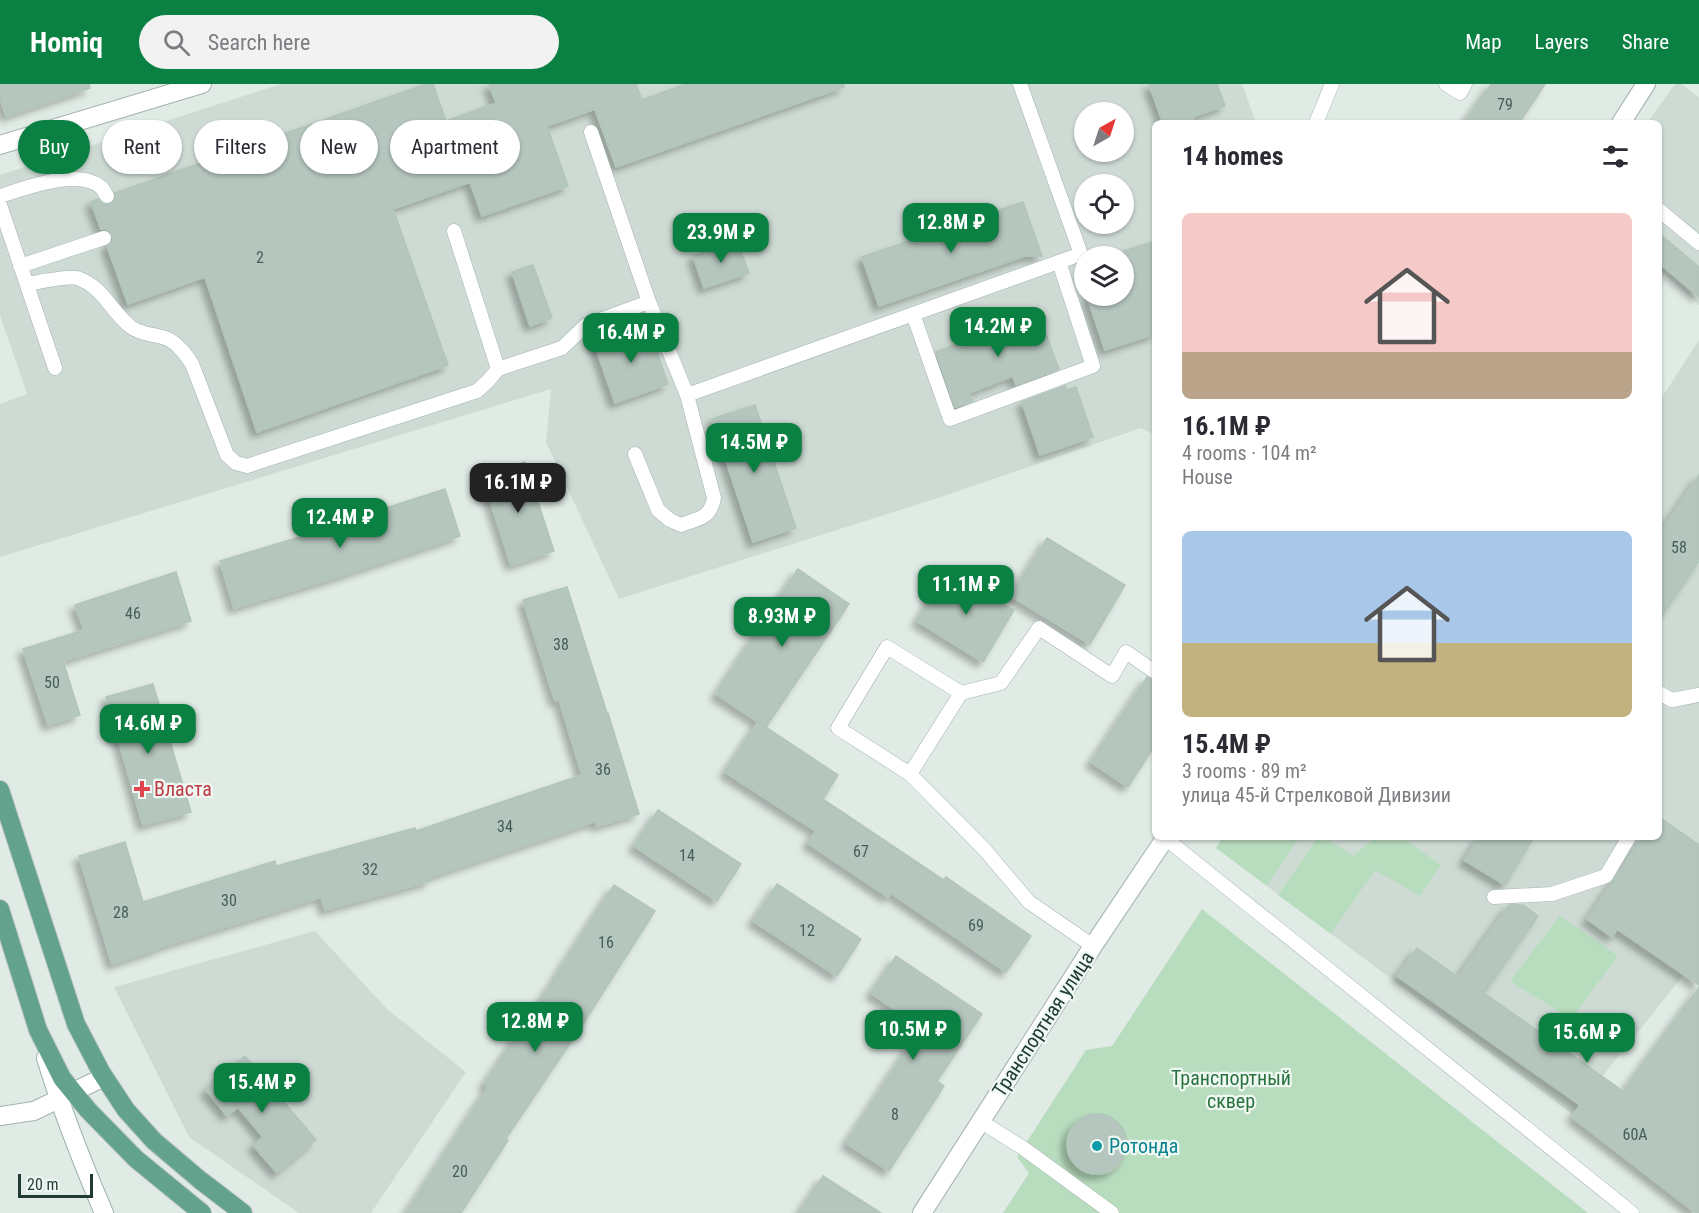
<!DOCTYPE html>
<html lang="en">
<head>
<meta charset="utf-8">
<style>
	:root { --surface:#fff; --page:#f2f2f3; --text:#2b2b33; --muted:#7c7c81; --accent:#0b8043 }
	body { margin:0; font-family:"Roboto Condensed",sans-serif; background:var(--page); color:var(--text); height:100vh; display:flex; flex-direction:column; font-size:22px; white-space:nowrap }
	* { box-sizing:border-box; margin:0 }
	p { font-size:20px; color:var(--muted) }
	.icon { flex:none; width:33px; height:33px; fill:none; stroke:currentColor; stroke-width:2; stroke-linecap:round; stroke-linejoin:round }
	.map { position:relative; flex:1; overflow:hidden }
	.side { position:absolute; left:1152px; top:36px; width:510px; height:720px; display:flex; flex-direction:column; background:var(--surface); border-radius:9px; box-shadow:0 2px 4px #0004 }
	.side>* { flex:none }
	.banner { position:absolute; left:18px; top:36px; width:570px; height:54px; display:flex; gap:12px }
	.needle { width:39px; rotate:39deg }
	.controls { position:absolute; left:1074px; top:18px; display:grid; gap:12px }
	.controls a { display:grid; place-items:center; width:60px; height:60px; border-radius:50%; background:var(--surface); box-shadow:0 2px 4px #0004; font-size:30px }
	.scale { position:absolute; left:18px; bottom:15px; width:75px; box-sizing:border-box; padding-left:6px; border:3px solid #203c32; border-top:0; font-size:16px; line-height:21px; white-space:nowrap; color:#203c32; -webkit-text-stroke:4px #f0f8f3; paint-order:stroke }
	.price { position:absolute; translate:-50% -51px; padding:0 14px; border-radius:12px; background:var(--accent); color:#fff; font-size:20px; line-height:39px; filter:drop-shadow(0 2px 3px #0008) }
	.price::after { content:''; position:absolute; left:50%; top:36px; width:18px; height:14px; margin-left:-9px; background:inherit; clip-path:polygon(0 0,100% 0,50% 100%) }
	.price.on { background:#222; color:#fff }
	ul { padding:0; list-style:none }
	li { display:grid; align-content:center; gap:12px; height:318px; padding:0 30px }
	li span { display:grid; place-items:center; height:186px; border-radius:9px; color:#555 }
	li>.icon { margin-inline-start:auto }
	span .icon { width:108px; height:108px; fill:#fffc; stroke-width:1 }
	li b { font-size:26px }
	h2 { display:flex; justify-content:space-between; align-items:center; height:72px; padding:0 30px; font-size:26px }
	.tag { padding:0 21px; border-radius:27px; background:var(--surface); box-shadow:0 2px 4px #0004; font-size:21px; line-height:54px }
	.tag.on { background:var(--accent); color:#fff }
	header { display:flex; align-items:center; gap:36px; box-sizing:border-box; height:84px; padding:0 30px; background:var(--accent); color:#fff }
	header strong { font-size:28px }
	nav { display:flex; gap:33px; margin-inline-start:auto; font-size:21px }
	.search { width:420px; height:54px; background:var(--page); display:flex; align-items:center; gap:15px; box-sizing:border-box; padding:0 21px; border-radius:33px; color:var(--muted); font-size:22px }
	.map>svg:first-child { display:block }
	.built { fill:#cedbd4; fill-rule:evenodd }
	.green { fill:#b8ddbe }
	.building { fill:#b5c6be; stroke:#b2c5bb; stroke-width:1.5; filter:url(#shadow) }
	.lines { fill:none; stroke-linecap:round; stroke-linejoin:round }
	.lane-casing { stroke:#a3b3ac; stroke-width:15 }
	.street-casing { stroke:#a3b3ac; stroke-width:20 }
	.secondary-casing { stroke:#9eb7ac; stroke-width:20 }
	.primary-casing { stroke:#c1c8c6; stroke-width:20 }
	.lane { stroke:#fff; stroke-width:14 }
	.street { stroke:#fff; stroke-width:18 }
	.secondary { stroke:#fff; stroke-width:18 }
	.primary { stroke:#63a28c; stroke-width:18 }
	.health-dot { fill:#e0444e; stroke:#f0f8f3; stroke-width:2 }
	.culture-dot { fill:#0f9aa8; stroke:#f0f8f3; stroke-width:2 }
	.labels { text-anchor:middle; stroke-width:4.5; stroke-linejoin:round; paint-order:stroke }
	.number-label { font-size:16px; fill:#455e55 }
	.health-label { font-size:20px; fill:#be3a42; stroke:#f0f8f3; text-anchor:start }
	.street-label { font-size:20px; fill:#203c32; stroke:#f0f8f3 }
	.park-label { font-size:20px; fill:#2a733f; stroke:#f0f8f3 }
	.culture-label { font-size:20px; fill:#0d838f; stroke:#f0f8f3; text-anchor:start }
</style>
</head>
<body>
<header>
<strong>Homiq</strong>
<div class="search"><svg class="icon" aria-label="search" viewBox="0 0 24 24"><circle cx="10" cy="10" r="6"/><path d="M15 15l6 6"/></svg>Search here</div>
<nav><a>Map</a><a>Layers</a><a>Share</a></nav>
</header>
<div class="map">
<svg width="1699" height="1129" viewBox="0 0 1699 1129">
	<defs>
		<filter id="shadow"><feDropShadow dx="-5.5" dy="5.5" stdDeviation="3" flood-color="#0004"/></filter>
	</defs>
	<rect width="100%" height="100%" fill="#e0ebe5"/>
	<path class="built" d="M281 0H1242L1256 39H1155V351L1141 344 941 413 619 515 546 358 551 305 0 473V320L27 310 0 231V91ZM1084 28H1124V68H1084ZM1084 100H1124V140H1084ZM1084 172H1124V212H1084Z
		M1675 0H1682L1699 14V221L1659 185V39H1647Z
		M1699 256V872L1572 1030 1216 764 1223 753H1659V318Z
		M315 847 387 925 466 988 371 1129H299L189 1053 114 903Z"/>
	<path class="green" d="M1223 753H1299L1267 802 1216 764Z
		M1318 753H1324L1353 772 1376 753H1401L1441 781 1420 812 1375 786 1331 850 1278 811Z
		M1202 825 1588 1129H1003L1029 1089 1017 1073 1086 966 1112 962Z
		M1560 832 1618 872 1571 935 1510 897Z"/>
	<path class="building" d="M0 0H89L90 4 6 32 0 13Z
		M426 0H433L446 37 496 19 489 0H636L642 16 686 0H844V3L616 83 595 25 547 42 568 102 482 132 470 98 393 125 448 281 257 348 205 193 128 220 107 162 113 156 112 151 106 145H101L91 118 98 115 103 120 109 121 115 116V109Z
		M1149 0H1217L1225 22 1192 33 1194 39H1163Z
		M1491 0H1545L1519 39H1464Z
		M1023 118 1042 172H1025L879 222 862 173Z
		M1659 149 1699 183V213L1659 179Z
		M737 156 749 189 704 204 693 172Z
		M1155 157V250L1105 266 1087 212H1124V167Z
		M533 181 552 234 530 242 512 188Z
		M1038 229 1059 285 1016 301 1013 292 969 309 973 317 955 323 936 268Z
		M647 240 668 300 615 319 594 259Z
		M1065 302 1067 306 1076 303 1093 353 1040 371 1022 318Z
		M755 321 796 444 753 458 712 335Z
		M525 378 554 467 511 481 482 392Z
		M1699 391V477L1659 536V450Z
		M445 405 460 452 334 494 234 524 220 477 353 437 352 435Z
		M1047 454 1125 501 1090 560 1011 512Z
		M798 485 849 520 766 643 716 610Z
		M948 485 1014 526 983 578 917 537Z
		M176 488 191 537 63 577 80 631 48 641 23 565 84 546 75 521Z
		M567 503 607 629H608L639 730 597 742 596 737 429 793 430 797 325 826 321 813 157 864 158 865 112 880 79 772 125 758 143 818 275 777 276 782 415 744 416 747 582 691 559 615 555 617 523 516Z
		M1147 593 1155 597V661L1128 703 1091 678Z
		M153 600 191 728 143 741 106 613Z
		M758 638 838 691 823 715 944 796 946 793 1031 852 1006 888 891 809 888 813 808 759 816 747 725 688Z
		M658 726 741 780 717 817 634 762Z
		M1659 733 1699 761V901L1617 845 1612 853 1587 835 1643 753H1659Z
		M1479 753H1534L1505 801 1464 776Z
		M777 800 861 855 837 892 753 837Z
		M614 801 655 827 581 943 506 1054 508 1056 461 1129H406L488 1003 484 1000 558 890H557Z
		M1509 821H1523L1538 832 1484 909 1623 1007 1699 903V1129H1696L1572 1033 1580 1021 1397 892 1417 864 1458 893Z
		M896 872 982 930 937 997 944 1002 889 1087 846 1059 921 943 871 909Z
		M245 972 316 1056 277 1089 253 1061 263 1053 238 1023 227 1032 206 1006Z
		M1067 1060a30 30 0 1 1 60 0a30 30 0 1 1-60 0Z
		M823 1092 881 1129H799Z"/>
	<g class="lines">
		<defs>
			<path id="lane" d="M1446 0 1460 9 1465 0
				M1316 39 1332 0
				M591 48 649 218 687 311 1081 170 1020 0
				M0 112C26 104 79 83 102 104 104 106 105 110 107 112
				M0 121 55 284
				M1659 126 1699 159
				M20 182 104 154
				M27 200C38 198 67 192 77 194 103 202 111 228 131 243 143 252 158 250 170 256 180 262 186 271 192 280L227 371 236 379 247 382 477 307 488 297 498 285 454 147
				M913 230 950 335 1093 282 1059 178
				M498 285 562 264 586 241 649 218
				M635 370 658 426 670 436 681 441C699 434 710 435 714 414L687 311
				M961 609 1001 599 1039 544 1112 592 1126 568 1155 588
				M1659 609 1672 616 1699 611
				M910 690 961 609 887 563 838 644 910 690 985 766 1029 818 1093 862
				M1165 754 1632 1129
				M1494 813 1552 810 1606 792 1629 753
				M980 1037 1023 1064 1112 1129"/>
			<path id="street" d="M1621 39 1646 0
				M0 61 202 0
				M0 1032 34 1027 104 993
				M922 1129 1093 862 1166 753"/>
			<path id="secondary" d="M46 974C62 1027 82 1078 104 1129"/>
			<path id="primary" d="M0 706 76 940 101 988 126 1026 154 1057 200 1096 243 1129
				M0 825 38 946 62 994 88 1026 136 1075 202 1129"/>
		</defs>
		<use href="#lane" class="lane-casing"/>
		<use href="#street" class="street-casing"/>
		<use href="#secondary" class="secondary-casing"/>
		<use href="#primary" class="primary-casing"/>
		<use href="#lane" class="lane"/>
		<use href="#street" class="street"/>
		<use href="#secondary" class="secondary"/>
		<use href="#primary" class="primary"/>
	</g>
	<path class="health-dot" d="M139 696h6v6h6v6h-6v6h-6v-6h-6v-6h6z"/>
	<circle class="culture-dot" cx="1097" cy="1062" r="6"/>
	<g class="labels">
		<g class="number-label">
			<text x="1505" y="26">79</text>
			<text x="260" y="179">2</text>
			<text x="1679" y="469">58</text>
			<text x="133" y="535">46</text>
			<text x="561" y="566">38</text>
			<text x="52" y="604">50</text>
			<text x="603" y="691">36</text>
			<text x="505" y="748">34</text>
			<text x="861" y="773">67</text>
			<text x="687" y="777">14</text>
			<text x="370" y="791">32</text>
			<text x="229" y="822">30</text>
			<text x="121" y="834">28</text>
			<text x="976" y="847">69</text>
			<text x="807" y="852">12</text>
			<text x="606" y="864">16</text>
			<text x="895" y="1036">8</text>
			<text x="1635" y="1056">60А</text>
			<text x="460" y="1093">20</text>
		</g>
		<g class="health-label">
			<text x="154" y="712">Власта</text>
		</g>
		<g class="street-label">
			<text transform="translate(1043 940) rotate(-57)" y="7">Транспортная улица</text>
		</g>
		<g class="park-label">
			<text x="1231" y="1001">Транспортный<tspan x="1231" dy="23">сквер</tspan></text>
		</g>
		<g class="culture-label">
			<text x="1109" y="1069">Ротонда</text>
		</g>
	</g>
</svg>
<div class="controls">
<a><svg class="needle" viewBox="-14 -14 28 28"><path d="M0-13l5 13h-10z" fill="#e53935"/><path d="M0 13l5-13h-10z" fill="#7c7c81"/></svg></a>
<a><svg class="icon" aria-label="locate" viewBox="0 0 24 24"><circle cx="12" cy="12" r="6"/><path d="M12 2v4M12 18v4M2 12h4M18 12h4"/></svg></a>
<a><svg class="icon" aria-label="layers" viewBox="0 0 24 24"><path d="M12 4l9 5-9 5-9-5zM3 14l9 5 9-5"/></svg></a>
</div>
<div class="scale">20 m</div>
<b class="price" style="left:951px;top:170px">12.8M ₽</b>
<b class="price" style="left:721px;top:180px">23.9M ₽</b>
<b class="price" style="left:998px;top:274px">14.2M ₽</b>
<b class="price" style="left:631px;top:280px">16.4M ₽</b>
<b class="price" style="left:754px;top:390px">14.5M ₽</b>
<b class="price on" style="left:518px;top:430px">16.1M ₽</b>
<b class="price" style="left:340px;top:465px">12.4M ₽</b>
<b class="price" style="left:966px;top:532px">11.1M ₽</b>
<b class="price" style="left:782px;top:564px">8.93M ₽</b>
<b class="price" style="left:148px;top:671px">14.6M ₽</b>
<b class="price" style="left:535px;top:969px">12.8M ₽</b>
<b class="price" style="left:913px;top:977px">10.5M ₽</b>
<b class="price" style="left:1587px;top:980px">15.6M ₽</b>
<b class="price" style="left:262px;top:1030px">15.4M ₽</b>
<div class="banner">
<a class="tag on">Buy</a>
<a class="tag">Rent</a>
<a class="tag">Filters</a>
<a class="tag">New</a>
<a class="tag">Apartment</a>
</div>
<section class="side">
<h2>14 homes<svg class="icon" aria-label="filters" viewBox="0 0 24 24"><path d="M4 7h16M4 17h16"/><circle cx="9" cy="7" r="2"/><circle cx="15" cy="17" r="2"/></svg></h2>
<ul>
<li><span style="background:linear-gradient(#f6c9c9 75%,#b9a48a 0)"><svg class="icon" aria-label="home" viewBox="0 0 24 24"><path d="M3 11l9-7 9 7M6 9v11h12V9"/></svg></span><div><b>16.1M ₽</b><p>4 rooms · 104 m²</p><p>House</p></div></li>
<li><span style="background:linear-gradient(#a9c7e8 60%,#c2b280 0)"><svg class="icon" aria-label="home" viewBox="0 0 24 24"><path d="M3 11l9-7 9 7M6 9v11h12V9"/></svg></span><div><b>15.4M ₽</b><p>3 rooms · 89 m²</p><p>улица 45-й Стрелковой Дивизии</p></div></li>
</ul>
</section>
</div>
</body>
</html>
